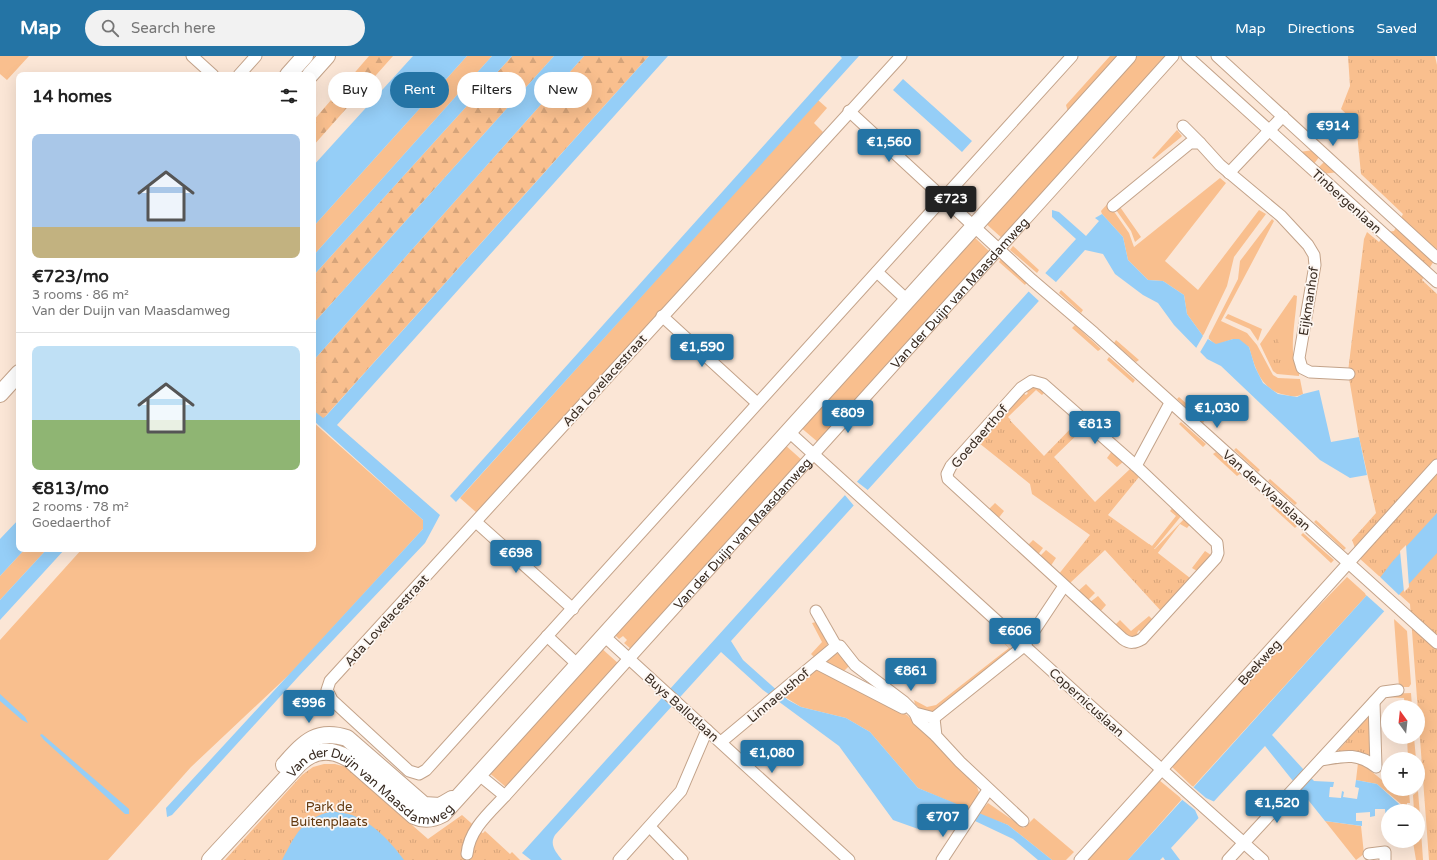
<!DOCTYPE html>
<html lang="en">
<head>
<meta charset="utf-8">
<style>
	:root { --surface:#fff; --page:#f2f2f2; --text:#222; --muted:#767676; --line:#e0e0e0; --accent:#2474a5 }
	body { margin:0; font-family:"Varela Round",sans-serif; background:var(--page); color:var(--text); height:100vh; display:flex; flex-direction:column; font-size:15px; white-space:nowrap }
	* { box-sizing:border-box; margin:0 }
	p { font-size:13px; color:var(--muted) }
	.icon { flex:none; width:22px; height:22px; fill:none; stroke:currentColor; stroke-width:2; stroke-linecap:round; stroke-linejoin:round }
	.map { position:relative; flex:1; overflow:hidden }
	.details { position:absolute; left:16px; top:16px; width:300px; height:480px; display:flex; flex-direction:column; background:var(--surface); border-radius:8px; box-shadow:0 4px 16px #0002 }
	.details>* { flex:none }
	.banner { position:absolute; left:328px; top:16px; width:380px; height:36px; display:flex; gap:8px }
	.needle { width:26px; rotate:345deg }
	.buttons { position:absolute; left:1381px; top:644px; display:grid; gap:8px }
	.buttons a { display:grid; place-items:center; width:44px; height:44px; border-radius:50%; background:var(--surface); box-shadow:0 4px 16px #0002; font-size:20px }
	.price { position:absolute; translate:-50% -34px; padding:0 9px; border-radius:4px; background:var(--accent); color:#fff; font-size:13px; line-height:26px; filter:drop-shadow(0 1px 2px #0008) }
	.price::after { content:''; position:absolute; left:50%; top:24px; width:12px; height:9px; margin-left:-6px; background:inherit; clip-path:polygon(0 0,100% 0,50% 100%) }
	.price.on { background:#222; color:#fff }
	ul { padding:0; list-style:none }
	li { display:grid; align-content:center; gap:8px; height:212px; padding:0 16px }
	li+li { border-top:1px solid var(--line) }
	li span { display:grid; place-items:center; height:124px; border-radius:8px; color:#555 }
	li>.icon { margin-inline-start:auto }
	span .icon { width:72px; height:72px; fill:#fffc; stroke-width:1 }
	li b { font-size:17px }
	h2 { display:flex; justify-content:space-between; align-items:center; height:48px; padding:0 16px; font-size:17px }
	.pill { padding:0 14px; border-radius:18px; background:var(--surface); box-shadow:0 4px 16px #0002; font-size:14px; line-height:36px }
	.pill.on { background:var(--accent); color:#fff }
	header { display:flex; align-items:center; gap:24px; box-sizing:border-box; height:56px; padding:0 20px; background:var(--accent); color:#fff }
	header strong { font-size:19px }
	nav { display:flex; gap:22px; margin-inline-start:auto; font-size:14px }
	.search { width:280px; height:36px; background:var(--page); display:flex; align-items:center; gap:10px; box-sizing:border-box; padding:0 14px; border-radius:22px; color:var(--muted); font-size:15px }
	.map>svg:first-child { display:block }
	.grass { fill:#f9bf8e }
	.forest { fill:url(#forest-firs) }
	.park { fill:url(#park-tufts) }
	.water { fill:#95cef7 }
	.pier { fill:#fbe6d6 }
	.lines { fill:none; stroke-linecap:round; stroke-linejoin:round }
	.street-casing { stroke:#c3a38a; stroke-width:13 }
	.secondary-casing { stroke:#c3a38a; stroke-width:18 }
	.street { stroke:#fff; stroke-width:11 }
	.secondary { stroke:#fff; stroke-width:16 }
	.labels { text-anchor:middle; stroke-width:3.5; stroke-linejoin:round; paint-order:stroke }
	.street-label { font-size:13px; fill:#3a2d23; stroke:#fdf6f1 }
	.park-label { font-size:13px; fill:#643a10; stroke:#fdf6f1 }
</style>
</head>
<body>
<header>
<strong>Map</strong>
<div class="search"><svg class="icon" aria-label="search" viewBox="0 0 24 24"><circle cx="10" cy="10" r="6"/><path d="M15 15l6 6"/></svg>Search here</div>
<nav><a>Map</a><a>Directions</a><a>Saved</a></nav>
</header>
<div class="map">
<svg width="1437" height="804" viewBox="0 0 1437 804">
	<defs>
		<pattern id="forest-firs" width="22" height="20" patternUnits="userSpaceOnUse"><rect width="22" height="20" fill="#f9bf8e"/><path d="M5 1l3.5 6h-7zM16 11l3.5 6h-7z" fill="#d6a47a"/></pattern>
		<pattern id="park-tufts" width="24" height="20" patternUnits="userSpaceOnUse"><rect width="24" height="20" fill="#f9bf8e"/><path d="M3 7l-1-3M5 7V3M7 7l1-3M15 17l-1-3M17 17v-4M19 17l1-3" fill="none" stroke="#d6a47a"/></pattern>
	</defs>
	<rect width="100%" height="100%" fill="#fbe6d6"/>
	<path class="grass" d="M0 0H29L7 24 0 18Z
		M467 0H492L313 200V171Z
		M1110 0H1120L1068 56 1066 49Z
		M1135 0H1167L1003 183 983 165Z
		M818 44 827 52 814 67 823 76 477 457 460 442Z
		M1177 74 1182 80 1180 82 1154 103 1152 102Z
		M1314 94 1320 100 1313 109 1299 96Z
		M1326 104 1339 116 1322 118 1317 113Z
		M1220 122 1226 127 1165 205 1198 234 1259 154 1266 158 1234 201 1227 230 1203 280 1187 258 1184 239 1163 225 1148 224 1128 204 1123 181 1102 158 1101 155 1110 145 1113 154 1129 177 1134 191Z
		M1118 148 1141 181 1135 186 1131 175 1114 151Z
		M1272 163 1274 165 1221 265 1247 277 1257 289 1273 319 1278 322 1300 323 1303 338C1297 341 1293 341 1286 339 1261 335 1255 312 1249 291L1233 283 1216 289 1208 282 1238 223 1240 205Z
		M972 179 990 196 819 387 799 370Z
		M1013 190 1039 214 1037 217 1010 194Z
		M1001 203 1027 226 1025 229 999 206Z
		M1061 234 1083 254 1081 257 1059 237Z
		M1294 239 1297 240C1296 258 1292 278 1293 296 1294 305 1300 311 1299 320L1277 318 1273 315 1260 288Z
		M1228 258 1262 273 1258 285 1250 273 1225 262Z
		M1075 269 1101 293 1098 295 1072 272Z
		M1116 284 1139 304 1136 306 1114 287Z
		M1109 301 1135 324 1133 327 1107 304Z
		M1032 328 1046 335 1042 339 1036 334 1008 361 1011 364 1000 363 1023 337 1026 339 1028 337 1025 334Z
		M1179 341 1205 364 1203 367 1177 343Z
		M313 366 423 464V473L292 616 191 711 108 804H0V584L82 493H313Z
		M1181 366 1206 388 1203 391 1179 368Z
		M784 388 803 405 632 594 624 587 627 584 623 580 619 583 613 577Z
		M1236 392 1260 414 1258 416 1234 394Z
		M1112 395 1123 406 1117 411 1107 402Z
		M1216 396 1240 418 1237 420 1213 398Z
		M1270 423 1297 447 1295 449 1268 425Z
		M995 447 1004 455 997 464 987 455Z
		M1273 448 1297 470 1295 472 1271 450Z
		M1174 450 1182 459 1155 492 1149 495V488L1152 490 1176 460 1170 455Z
		M1186 461 1192 466 1187 472 1180 468 1157 498 1151 497Z
		M1316 464 1346 492 1344 494 1314 466Z
		M1303 477 1334 504 1331 507 1301 479Z
		M1033 484 1043 492 1037 500 1026 491Z
		M25 493H47L0 544V520Z
		M1046 494 1056 502 1050 511 1039 501Z
		M1205 495 1211 499 1197 515 1192 512Z
		M1347 521 1367 539 1193 731 1172 711 1173 709 1276 594Z
		M1086 528 1095 537 1087 545 1077 536Z
		M1098 540 1106 549 1100 556 1089 547Z
		M1149 560 1153 564 1141 576 1139 574 1137 577 1139 579 1129 583 1114 570 1120 564 1131 575Z
		M1394 563 1407 575 1411 628 1409 631H1399Z
		M816 566 828 586 826 592 815 602 811 598 822 586 812 567Z
		M991 575 1012 594 933 656H924L915 648 914 644 927 651 936 649 1009 592Z
		M600 591 619 608 507 732 487 715Z
		M840 597 850 609 843 616 827 608C827 599 833 598 840 597Z
		M815 615H824L830 618 907 659 956 707 977 731 980 739 972 755 918 732 870 676 846 662 801 651 783 640Z
		M1411 637 1412 651H1405L1404 642 1385 641V638Z
		M1407 681H1414L1416 703H1408Z
		M1358 707 1365 710 1388 729V733H1415L1409 737 1410 747H1407V753L1377 728 1356 724Z
		M1159 724 1182 743 1128 804H1087Z
		M1418 735 1421 772 1418 771V755H1414L1413 739Z
		M988 747 1024 772 1034 762 1074 796 1066 804H1052L1008 769 978 758Z
		M1325 765 1361 770 1364 798 1356 804Z
		M485 775 510 798 512 796 520 804H508L482 778Z
		M1418 775H1421L1423 804H1416L1413 786 1407 787V785H1418Z"/>
	<path class="forest" d="M369 0H393L313 90V65Z
		M512 0H554L313 268V220Z
		M584 0H649L323 363 313 354V305Z"/>
	<path class="park" d="M1348 0H1435L1437 9V200L1422 224 1437 238V804H1429L1410 548 1359 502 1352 484 1376 457 1359 381 1348 316 1364 183 1367 176 1379 186 1387 176 1394 175 1403 158 1361 118 1356 67 1341 53 1350 30Z
		M1274 276 1289 308 1288 314 1275 312 1267 286Z
		M1004 358 1044 400 1078 365 1085 371 1054 401 1095 446 1130 413 1139 421 1108 459 1153 491 1158 497 1190 522 1161 555 1105 494 1069 528 1058 519 1090 479 1032 438 1030 428 979 387Z
		M1367 662 1369 663 1371 699 1368 702 1335 698Z
		M324 708H335L346 711 428 783 462 759 513 804H225L302 719 313 711Z"/>
	<path class="water" d="M413 0H467L313 171V110Z
		M492 0H512L313 220V200Z
		M554 0H584L313 305V268Z
		M649 0H668L337 369 440 459 425 487 298 621 172 759 167 761 166 752 423 473V464L313 364V354L323 362 326 360Z
		M840 0H859L456 446 450 440 842 2Z
		M903 23 972 85 962 96 893 34Z
		M1052 154 1059 156 1086 180 1099 165 1095 162 1102 158 1123 181 1128 204 1148 224 1163 225 1184 239 1187 258 1203 280 1216 288 1233 283H1239L1249 291 1255 311 1263 327 1278 338 1297 341 1303 338 1319 334 1331 386 1359 381 1367 419 1350 422 1320 404 1221 310 1207 303 1174 269 1158 247 1143 239 1115 218 1103 198 1085 194 731 585 743 604 788 644 801 651 846 662 870 676 918 732 1008 769 1052 804H1038L1013 783 975 765H963L921 774 893 764 839 690 763 634 721 596 555 779C549 789 556 796 562 804H531L522 797 1076 183 1052 161Z
		M1437 457V497L1272 679 1314 725 1334 726 1333 731H1330L1329 741 1341 742 1342 735 1344 736 1343 741 1357 743 1359 732 1355 731 1356 724 1377 728 1407 755H1388V772H1384V764H1386L1385 753H1375V760L1370 761V756L1356 757V765H1362V770L1325 765 1265 690 1171 792 1180 804H1165L1163 801 1160 804H1128L1367 539 1392 506Z
		M19 463V493H25L0 520V483Z
		M47 493H65L0 564V544Z
		M0 638 25 661 28 667 22 664 0 645Z
		M42 678 129 753V758H125L44 684 40 679Z
		M333 755C339 757 346 757 352 759 373 767 391 786 404 804H282C296 778 302 762 333 755Z"/>
	<path class="pier" d="M1044 216 1057 227 1040 246 1027 234Z
		M1204 278 1209 281 1199 298 1195 294Z
		M856 425 869 435 855 451 844 438Z
		M1406 489 1409 531 1404 536 1400 495Z
		M1379 520 1400 540 1385 556 1365 538Z
		M1192 730 1206 742 1215 746 1199 763 1195 754 1180 742Z"/>
	<g class="lines">
		<defs>
			<g id="street">
				<path d="M192 0 213 19"/>
				<path d="M901 0 330 625 327 634 332 644 409 715 419 718 426 714 1072 0"/>
				<path d="M1187 0 1437 226"/>
				<path d="M1217 0 1437 202"/>
				<path d="M239 19 256 0"/>
				<path d="M849 55 1032 224 1094 277 1437 587"/>
				<path d="M1183 70 1200 87"/>
				<path d="M1229 117 1283 60"/>
				<path d="M1113 150 1190 87H1200L1220 109 1281 160 1308 189 1314 199 1315 209 1299 302 1302 312 1310 316 1349 318"/>
				<path d="M877 216 906 243"/>
				<path d="M662 260 757 347"/>
				<path d="M1032 325 1043 328 1136 410 1217 487 1218 497 1216 502 1142 583C1135 587 1130 588 1123 583L948 423 947 418 951 410 1021 332Z"/>
				<path d="M788 375 1085 645 1263 804"/>
				<path d="M1136 410 1170 347"/>
				<path d="M476 466 573 553"/>
				<path d="M816 555 836 590"/>
				<path d="M603 579 849 804"/>
				<path d="M547 580 577 608"/>
				<path d="M816 607 903 652"/>
				<path d="M915 657 918 664 936 680"/>
				<path d="M934 662 1024 590 1064 530"/>
				<path d="M721 686 836 590H840L855 609 904 646 915 657 934 662 936 680 960 706 1023 765"/>
				<path d="M1321 704C1344 700 1357 696 1376 711L1374 646"/>
				<path id="s1" d="M505 740 1173 0"/>
				<path d="M650 771 682 804"/>
				<path d="M467 798C469 774 489 757 505 740L478 718"/>
				<path d="M1369 798 1385 796V804"/>
				<path d="M619 804 681 735 707 674"/>
				<path d="M942 804 988 734"/>
				<path d="M1080 804 1437 409"/>
				<path d="M1228 804 1383 636 1398 634"/>
			</g>
			<g id="secondary">
				<path d="M288 19 305 0"/>
				<path d="M310 19 327 0"/>
				<path d="M0 338 19 317"/>
				<path d="M284 709C304 687 316 672 347 682L424 749 440 750 452 743"/>
				<path id="s2" d="M210 804 299 708C314 693 331 692 349 703L414 760C425 765 434 763 443 758L1128 0"/>
			</g>
		</defs>
		<use href="#street" class="street-casing"/>
		<use href="#secondary" class="secondary-casing"/>
		<use href="#street" class="street"/>
		<use href="#secondary" class="secondary"/>
	</g>
	<g class="labels">
		<g class="street-label">
			<text transform="translate(1347 145) rotate(42)" y="5">Tinbergenlaan</text>
			<text dy="5" stroke="none"><textPath href="#s1" startOffset="678">Van der Duijn van Maasdamweg</textPath></text>
			<text transform="translate(1308 245) rotate(-81)" y="5">Eijkmanhof</text>
			<text transform="translate(604 324) rotate(-48)" y="5">Ada Lovelacestraat</text>
			<text transform="translate(979 380) rotate(-49)" y="5">Goedaerthof</text>
			<text transform="translate(1267 434) rotate(42)" y="5">Van der Waalslaan</text>
			<text dy="5" stroke="none"><textPath href="#s1" startOffset="354">Van der Duijn van Maasdamweg</textPath></text>
			<text transform="translate(386 564) rotate(-48)" y="5">Ada Lovelacestraat</text>
			<text transform="translate(1259 606) rotate(-48)" y="5">Beekweg</text>
			<text transform="translate(778 639) rotate(-40)" y="5">Linnaeushof</text>
			<text transform="translate(1087 646) rotate(42)" y="5">Copernicuslaan</text>
			<text transform="translate(682 651) rotate(42)" y="5">Buys Ballotlaan</text>
			<text dy="5" stroke="none"><textPath href="#s2" startOffset="215">Van der Duijn van Maasdamweg</textPath></text>
		</g>
		<g class="park-label">
			<text x="329" y="755">Park de<tspan x="329" dy="15">Buitenplaats</tspan></text>
		</g>
	</g>
</svg>
<div class="buttons">
<a><svg class="needle" viewBox="-14 -14 28 28"><path d="M0-13l5 13h-10z" fill="#e53935"/><path d="M0 13l5-13h-10z" fill="#767676"/></svg></a>
<a>+</a>
<a>−</a>
</div>
<b class="price" style="left:1333px;top:91px">€914</b>
<b class="price" style="left:889px;top:107px">€1,560</b>
<b class="price on" style="left:951px;top:164px">€723</b>
<b class="price" style="left:702px;top:312px">€1,590</b>
<b class="price" style="left:1217px;top:373px">€1,030</b>
<b class="price" style="left:848px;top:378px">€809</b>
<b class="price" style="left:1095px;top:389px">€813</b>
<b class="price" style="left:516px;top:518px">€698</b>
<b class="price" style="left:1015px;top:596px">€606</b>
<b class="price" style="left:911px;top:636px">€861</b>
<b class="price" style="left:309px;top:668px">€996</b>
<b class="price" style="left:772px;top:718px">€1,080</b>
<b class="price" style="left:1277px;top:768px">€1,520</b>
<b class="price" style="left:943px;top:782px">€707</b>
<div class="banner">
<a class="pill">Buy</a>
<a class="pill on">Rent</a>
<a class="pill">Filters</a>
<a class="pill">New</a>
</div>
<section class="details">
<h2>14 homes<svg class="icon" aria-label="filters" viewBox="0 0 24 24"><path d="M4 7h16M4 17h16"/><circle cx="9" cy="7" r="2"/><circle cx="15" cy="17" r="2"/></svg></h2>
<ul>
<li><span style="background:linear-gradient(#a9c7e8 75%,#c2b280 0)"><svg class="icon" aria-label="home" viewBox="0 0 24 24"><path d="M3 11l9-7 9 7M6 9v11h12V9"/></svg></span><div><b>€723/mo</b><p>3 rooms · 86 m²</p><p>Van der Duijn van Maasdamweg</p></div></li>
<li><span style="background:linear-gradient(#bfe0f5 60%,#8fb573 0)"><svg class="icon" aria-label="home" viewBox="0 0 24 24"><path d="M3 11l9-7 9 7M6 9v11h12V9"/></svg></span><div><b>€813/mo</b><p>2 rooms · 78 m²</p><p>Goedaerthof</p></div></li>
</ul>
</section>
</div>
</body>
</html>
